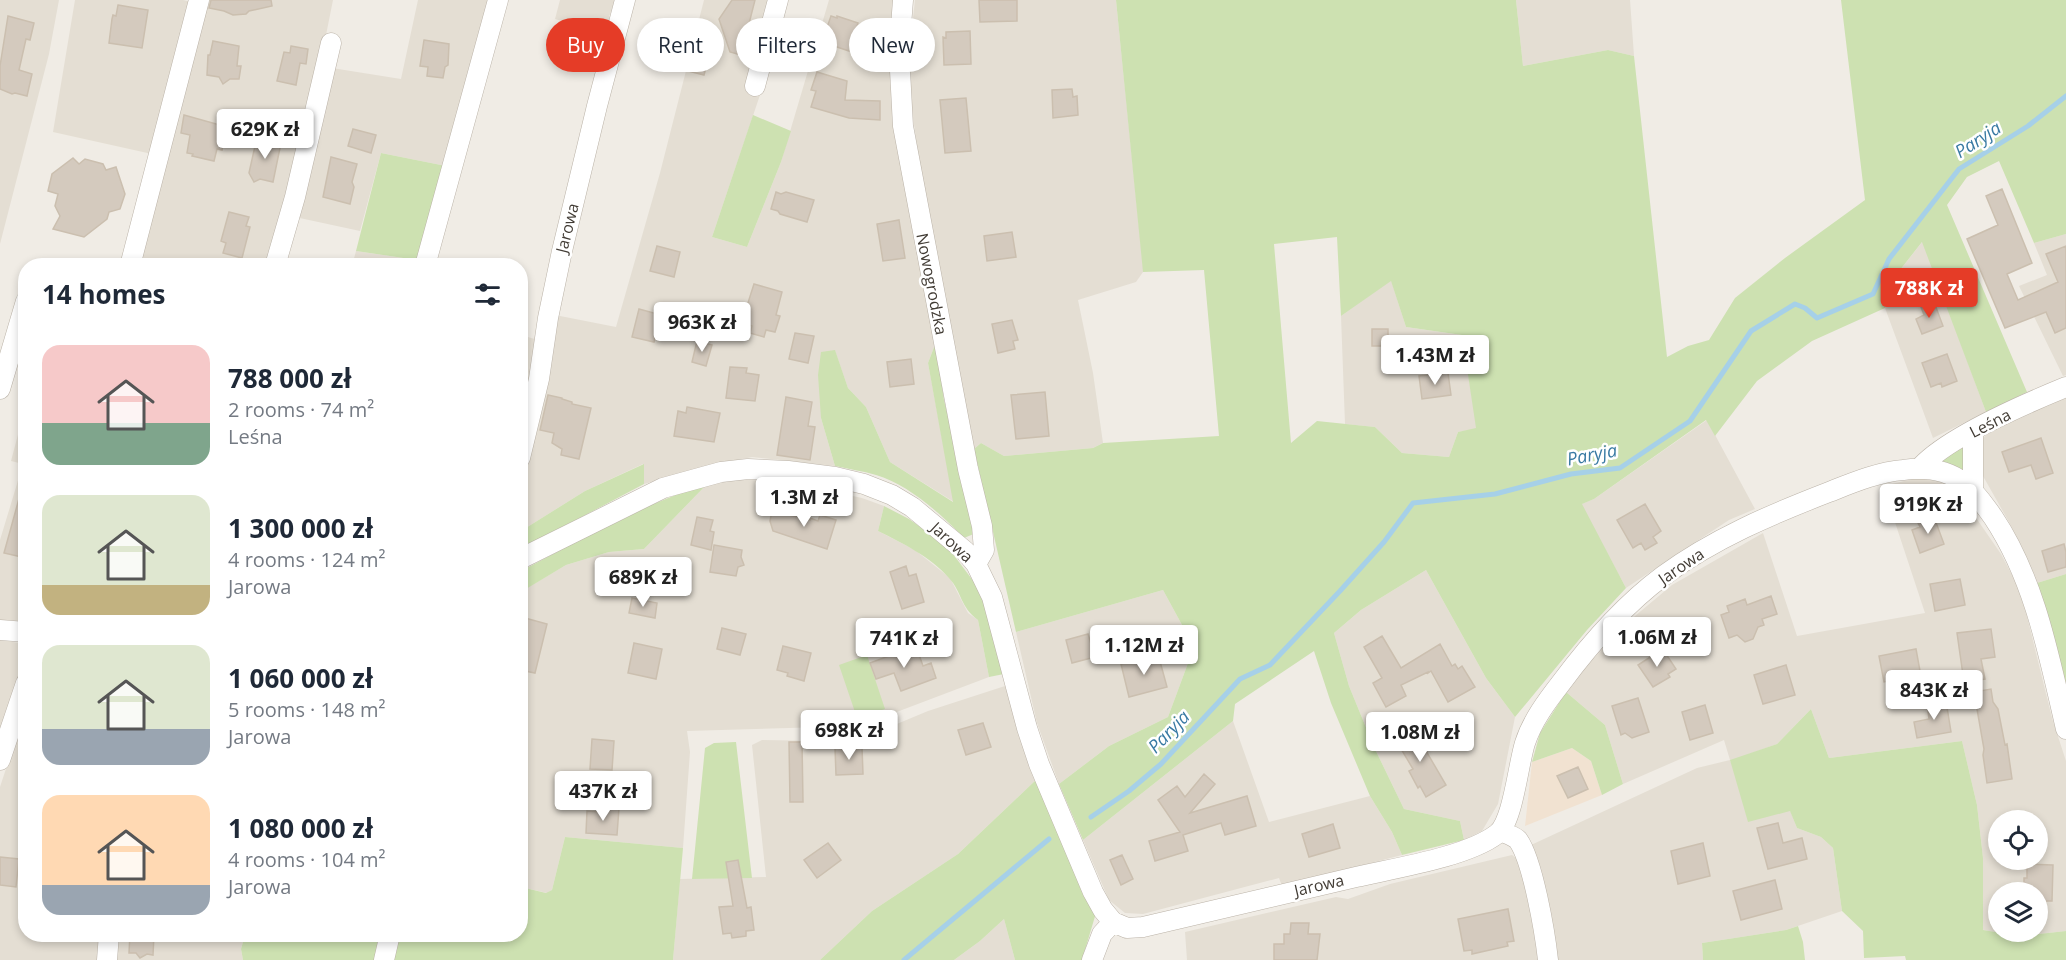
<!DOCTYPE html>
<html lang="en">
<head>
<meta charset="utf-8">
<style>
	:root { --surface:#fff; --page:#f2f2f3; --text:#1f2937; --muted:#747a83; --accent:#e53c27 }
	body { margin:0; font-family:"Open Sans",sans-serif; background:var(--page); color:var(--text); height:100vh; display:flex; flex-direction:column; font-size:22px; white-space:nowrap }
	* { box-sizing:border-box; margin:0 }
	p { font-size:20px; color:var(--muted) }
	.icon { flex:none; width:33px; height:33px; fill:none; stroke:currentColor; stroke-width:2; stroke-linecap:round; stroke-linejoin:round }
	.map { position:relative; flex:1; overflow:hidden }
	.panel { position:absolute; left:18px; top:258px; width:510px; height:684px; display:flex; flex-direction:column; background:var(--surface); border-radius:24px; box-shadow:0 3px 9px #0003 }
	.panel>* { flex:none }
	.banner { position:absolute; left:546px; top:18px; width:570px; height:54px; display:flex; gap:12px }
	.controls { position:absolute; left:1988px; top:810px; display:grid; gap:12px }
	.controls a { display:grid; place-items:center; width:60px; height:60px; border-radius:50%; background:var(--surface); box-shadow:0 3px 9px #0003; font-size:30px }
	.price { position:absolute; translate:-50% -51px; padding:0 14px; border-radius:6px; background:#fff; color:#222; font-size:20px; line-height:39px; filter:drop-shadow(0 2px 3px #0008) }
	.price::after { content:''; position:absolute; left:50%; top:36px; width:18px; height:14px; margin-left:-9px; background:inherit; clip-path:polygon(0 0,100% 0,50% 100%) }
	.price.active { background:var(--accent); color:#fff }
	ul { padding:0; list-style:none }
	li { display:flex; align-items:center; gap:18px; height:150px; padding:0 24px }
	li span { display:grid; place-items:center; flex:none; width:168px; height:120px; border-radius:18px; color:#555 }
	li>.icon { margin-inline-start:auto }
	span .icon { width:72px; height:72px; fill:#fffc; stroke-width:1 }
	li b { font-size:26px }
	h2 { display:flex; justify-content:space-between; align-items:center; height:72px; padding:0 24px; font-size:26px }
	.tag { padding:0 21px; border-radius:27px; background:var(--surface); box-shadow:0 3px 9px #0003; font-size:21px; line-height:54px }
	.tag.active { background:var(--accent); color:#fff }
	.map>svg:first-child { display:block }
	.residential { fill:#e4ded3; fill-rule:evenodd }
	.commercial { fill:#f1e2d1 }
	.green { fill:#cde1b1; fill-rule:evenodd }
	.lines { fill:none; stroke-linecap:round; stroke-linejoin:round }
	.stream { stroke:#a6d0e8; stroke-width:5 }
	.building { fill:#d4cabe; stroke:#cbbfaf; stroke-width:1.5 }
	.street-casing { stroke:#bbb3a8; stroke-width:21 }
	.street { stroke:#fff; stroke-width:20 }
	.labels { text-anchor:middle; stroke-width:5; stroke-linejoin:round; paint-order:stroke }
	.street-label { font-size:16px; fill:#423c35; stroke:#fff }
	.water-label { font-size:18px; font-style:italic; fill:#397aa3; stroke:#fff }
</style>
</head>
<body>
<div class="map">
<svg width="2066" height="960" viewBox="0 0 2066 960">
	<rect width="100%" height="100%" fill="#f0ece5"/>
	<path class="residential" d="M0 0H59L49 54 0 244Z
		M75 0H183L191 2 152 154 53 132Z
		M205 0H333L325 40 268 265 139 266Z
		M418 0H488L446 166 381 153 360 231 295 217 332 68 401 79Z
		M560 0H615L609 17V35L555 19Z
		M704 0H772L761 92 712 237 747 247 781 162 829 0H894L890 78 900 155 936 342 928 363 954 502 890 462 866 407 848 388 835 351 821 418 835 466 752 457 708 466 644 484 643 464 585 491 521 531V484L529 455 555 315 616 327 660 173Z
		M915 0H1116L1143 266V272L1136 282 1078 300 1093 373 1103 443 1093 448 1004 456 981 443 974 449 930 239 907 74Z
		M1516 0H1630L1634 56 1608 50 1523 66Z
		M2066 234V375L2063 376 2019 286 2047 275 2034 243Z
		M1923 241 1986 412 1933 438 1885 308 1896 275Z
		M356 251 417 260 416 265 352 266Z
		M1391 280 1406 327 1462 335 1477 429 1458 432 1449 457 1402 453 1375 427 1345 424 1341 316Z
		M521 335 538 340 521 437Z
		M2066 395V574L2037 583 2009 522 1979 469V442L1993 428Z
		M25 408V621L0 620V540L23 464 11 461Z
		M1707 420 1755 509 1729 520 1626 588 1581 504 1594 499Z
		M1917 478 1944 482 1963 499 2001 554 2021 592 2052 718 2066 761V931L2020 936 1983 930V858L1977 805 1962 741 1829 758 1811 709 1777 744 1730 761 1790 810 1797 828 1821 837 1833 848 1842 911 1786 930 1702 943 1703 960H1558L1547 899 1531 845 1697 768 1730 760 1724 740 1623 784 1605 725 1566 692 1589 663 1635 616 1672 585 1763 533 1797 636 1925 613 1883 486ZM1998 820H2037V860H1998ZM1998 892H2037V932H1998Z
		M734 479 788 482 862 498 884 506 878 531 915 550 950 578 968 613 978 620 989 677 865 724 824 727 687 731 690 752 683 848 565 837 552 890 547 893 521 887 520 592 566 565 609 552 644 549 710 481Z
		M1426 570 1486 678 1515 717 1498 804 1482 831 1464 840 1460 821 1404 809 1374 747 1349 686 1334 633 1361 610Z
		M1163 590 1194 647 1168 717 1109 746 1059 784 1037 723 1016 632Z
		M0 640 26 644 25 667 0 744Z
		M1005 686 1023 741 1038 778 958 854 872 911 820 960H673L680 879 766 877 752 745 762 740 823 741 868 736 928 711Z
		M25 711 26 934 102 935 99 960H0V787Z
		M1233 721 1269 822 1370 796 1392 832 1402 855 1282 886 1279 878 1143 914 1125 913 1109 900 1083 840Z
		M1512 855 1520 861 1542 960H1187L1185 932 1336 897 1348 899 1390 884Z
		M1004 919 1015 960H954L980 941Z
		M116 935H245L241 949 243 960H114Z"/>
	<path class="commercial" d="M1572 748 1591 761 1602 795 1525 826 1532 762Z"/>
	<path class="green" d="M1116 0H1516L1523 66 1608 50 1634 56 1667 357 1688 346 1709 340 1735 298 1785 258 1865 200 1841 0H2066V234L2034 243 1999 161 1967 177 1947 205 2027 392 1986 412 1922 242 1896 275 1885 308 1812 341 1757 381 1715 436 1706 420 1594 499 1582 504 1626 588 1587 630 1515 717 1486 678 1426 570 1361 610 1334 633 1349 686 1374 747 1404 809 1460 821 1464 840 1402 855 1392 832 1370 796 1331 703 1314 651 1235 704 1233 721 1083 840 1059 784 1109 746 1168 717 1194 647 1163 590 1016 632 974 449 981 443 1004 456 1093 448 1103 443 1219 436 1204 270 1143 272ZM1337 237 1341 316 1391 281 1406 327 1462 335 1476 428 1458 432 1449 457 1402 453 1375 427 1317 421 1291 443 1274 244Z
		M753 115 791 131 781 162 747 247 712 237Z
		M381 153 446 166 417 260 356 251Z
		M936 342 944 400 976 533 964 538C942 515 908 484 876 475 863 471 848 469 835 466L821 418 818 375 821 352 835 350 848 388 866 407 890 462 953 502 928 363Z
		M1967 444 1968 474 1932 458Z
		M644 464V484L521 549V531L585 491Z
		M710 481 644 549 609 552 566 565 521 592V571L629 514Z
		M884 506 909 519 947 546 977 586 990 615 1004 674 989 677 978 620C960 607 962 592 949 578 931 557 902 543 878 531Z
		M2066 574V693L2037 583Z
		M867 655 885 709 857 718 839 665Z
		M1566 692 1605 725 1623 784 1602 795 1591 761 1572 748 1532 762 1540 733Z
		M1811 709 1829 758 1962 741 1977 805 1983 858V930L2020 936 2066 931V960H1906L1905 956 1864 958 1863 931 1842 911 1833 848 1821 837 1797 828 1790 811 1748 822 1730 760 1777 744Z
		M736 742 752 878 692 879 705 748 714 743Z
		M1038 778 1096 913 1082 960H1015L1004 919 980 941 954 960H820L872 911 958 854Z
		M565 837 683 848 673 960H391L400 935 520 934 521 887 546 893 552 890Z
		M1798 926 1803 942 1805 960H1703L1702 943 1786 930Z
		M245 935H385L380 960H243L241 949Z"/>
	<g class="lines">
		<path class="stream" d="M1091 817 1129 791 1161 764 1240 679 1270 665 1340 591 1384 542 1413 503 1495 494 1571 474 1620 468 1690 421 1751 331 1795 304 1805 308 1817 318 1873 294 1889 259 1959 169 2028 126 2066 96
			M904 960 1049 839"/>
	</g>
	<path class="building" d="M211 0H271L272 6 249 11 246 14 233 15 224 11 209 8Z
		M732 0H755L741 55 730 52 719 19Z
		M979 0H1017V21L980 22Z
		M118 5 148 10 142 48 109 43 112 19 113 15 116 16Z
		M8 16 34 23 30 40 26 39 19 70 32 74 27 96 15 93 12 94 0 89V66Z
		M831 16 837 18V16L858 23 849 51 822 42Z
		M970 31 971 64 944 65 943 37 946 38V32Z
		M424 40 449 44 448 65 445 67 443 78 427 76 428 67 420 66Z
		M213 41 239 46 237 66H241L239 79H230L223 84 219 77 207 75 208 55H210Z
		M695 44 711 49 704 75 688 71Z
		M291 46 308 49 306 64 300 63 296 85 277 81 284 52 290 53Z
		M817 72 847 81 845 100 880 101V120L849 118 811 107 816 91 811 90Z
		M1072 89 1073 97 1077 96 1078 115 1053 118 1052 90Z
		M966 98 971 151 945 153 940 100Z
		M184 115 227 127 222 150 217 149 214 161 192 156 193 154 187 153 190 135 181 133Z
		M241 122 257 126 255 140 238 136Z
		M353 129 376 135 371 153 348 146Z
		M257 137 281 143 273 182 260 179 254 182 249 173Z
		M331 157 357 164 352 182 354 187 350 204 323 197Z
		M73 158 79 164 85 159 103 164 106 170 116 167 125 194 120 209 109 212 107 219 84 237 53 229 60 216 55 206 58 194 48 191 52 174Z
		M2002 189 2032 263 2007 274 2018 300 2058 282 2046 254 2066 246V328L2055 333 2046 312 2005 328 1967 239 1998 225 1986 196Z
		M776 192 781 194 786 192 814 200 807 222 780 214 778 211 771 209Z
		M229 212 249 217 246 226 250 227 242 258 223 253 226 243 221 241Z
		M899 220 905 258 883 261 877 224Z
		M1012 232 1016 257 987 261 984 236Z
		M657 246 680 252 674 277 650 271Z
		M754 284 782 292 776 315 780 316 775 332 766 330 764 337 750 333 752 326 737 322 742 305 747 306Z
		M1934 302 1943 326 1922 334 1916 319 1924 315 1921 307Z
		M639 309 661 315 654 342 632 337Z
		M1012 320 1018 340 1013 341 1015 349 998 353 992 324Z
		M1372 329H1388V346H1372Z
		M795 333 814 336 808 363 789 359Z
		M697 341 712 345 706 366 692 362Z
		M1947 354 1957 381 1942 387 1941 383 1931 387 1922 363Z
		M911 359 914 384 890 387 887 362Z
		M730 367 747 368 746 373 759 375 755 401 726 398Z
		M1448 373 1451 395 1422 399 1419 376Z
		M1045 392 1049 436 1016 439 1011 395Z
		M548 395 562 398V399L572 402V404L591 408 579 459 561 455 562 449 552 443 554 433 540 430Z
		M786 397 812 402 808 426 815 427 810 460 777 455Z
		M687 407 720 413 714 442 674 436 678 411 686 413Z
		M2041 438 2053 473 2036 479 2031 465 2009 472 2002 452Z
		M20 495 26 496V558L4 553Z
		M1645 504 1661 531 1653 537 1657 543 1645 550 1641 543 1633 548 1617 520Z
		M772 511 810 520V518L818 521 820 515 836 520 827 549 773 531 770 521Z
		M697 517 713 520 710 531 714 532 711 550 691 545Z
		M1934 517 1944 544 1920 553 1912 530 1920 527 1918 523Z
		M2064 544 2066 552V567L2048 572 2042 551Z
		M714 545 742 550 741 557 744 565 738 567 736 576 710 572Z
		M906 566 909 576 916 574 924 602 902 609 890 572Z
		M1960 579 1965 605 1935 611 1930 584Z
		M1771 596 1777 614 1762 619 1764 625 1758 627 1753 639 1745 642 1737 635 1729 638 1721 615 1729 612 1727 606 1745 599 1747 605Z
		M632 598 657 603 655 618 629 613Z
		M525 618 547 624 535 673 520 670V636Z
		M722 628 746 634 740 655 717 649Z
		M1991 629 1995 657 1981 659 1985 679 1964 682 1957 633Z
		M1088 634 1095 657 1072 663 1066 640Z
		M1382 636 1401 668 1440 644 1452 666 1455 664 1458 669 1462 666 1475 687 1448 702 1431 671 1428 673V672L1401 685 1406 696 1386 707 1373 683 1382 678 1364 647Z
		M634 643 662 649 656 679 628 673Z
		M783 646 811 653 804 681 787 676 788 673 777 670Z
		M916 646 923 666 931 663 936 678 901 691 894 673 876 679 870 663Z
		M1916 649 1920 671 1900 675V679L1884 682 1879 656Z
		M1664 651 1676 669 1668 674 1670 677 1653 687 1638 665 1652 656 1656 654V656Z
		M1158 654 1167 687 1129 697 1121 664Z
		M1786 665 1795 695 1763 704 1754 675Z
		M1991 689 1993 702 1998 709 2005 745 2007 744 2012 779 1987 783 1983 755 1984 749 1974 692Z
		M1638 698 1649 732 1632 738 1625 733 1621 735 1612 706Z
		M1946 701 1951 732 1917 738 1914 722 1929 719 1927 704Z
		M1705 705 1713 733 1690 740 1682 712Z
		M983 723 991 747 966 755 958 730Z
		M1412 727 1446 785 1426 797 1420 786 1418 788 1409 771 1413 769 1394 737Z
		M592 739 614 741 612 770 590 769Z
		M789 742H802L803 802H790Z
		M862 747 863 774 836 775 835 748Z
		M1578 767 1588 789 1568 798 1557 776Z
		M1204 774 1215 784 1190 813 1247 796 1256 826 1225 835 1221 823 1183 835 1188 851 1155 861 1149 841 1180 832 1158 800 1177 786 1185 797Z
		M601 807 619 808 617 835 586 833 587 811 601 812Z
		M1778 823 1783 843 1802 838 1807 859 1768 869 1757 828Z
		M1333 824 1340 848 1309 857 1302 834Z
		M828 843 841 860 817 878 804 860Z
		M1703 843 1710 876 1678 884 1671 851Z
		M1122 855 1133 879 1121 885 1110 860Z
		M0 857 19 859 16 887 0 885Z
		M738 860 747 908 751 907 754 930 746 931V936L732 938 731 933 723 934 719 907 733 906 726 862Z
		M2027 864 2053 865 2052 901H2037V892H2024V878H2027Z
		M1775 880 1782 909 1741 920 1733 891Z
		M1508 909 1514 941 1507 942 1508 946 1472 954V950L1464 951 1458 919Z
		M1291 923H1309L1308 934H1320L1317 960H1274V944H1284V934H1290Z
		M130 934H154L153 955 147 954 140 958 136 953H129Z"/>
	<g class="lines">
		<defs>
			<path id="street" d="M903 0 899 52 903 126 968 469 982 526 984 550 976 564
				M755 86 778 0
				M130 266 199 0
				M275 266 295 197 331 43
				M425 266 498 0
				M0 389 26 301
				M520 458 539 379 548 318 562 251 597 106 625 0
				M1919 469C1945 438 2027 403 2066 387
				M1973 490V432
				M520 559 663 488 721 472 748 469 788 471 835 477 864 484 892 495 912 507 965 551 976 564 992 597 1027 728 1039 764 1093 892 1103 910 1113 922 1127 928 1143 927C1214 910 1285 893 1356 877 1395 868 1467 857 1497 834 1513 822 1518 765 1525 743 1532 721 1547 701 1561 683 1590 644 1624 605 1663 576 1713 539 1772 514 1829 492 1852 483 1878 472 1903 470 1925 467 1946 469 1964 483 1976 492 1984 505 1993 517 2035 580 2049 656 2066 729
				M0 630 26 632
				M0 760 26 683
				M1501 831C1507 834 1514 836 1518 840 1533 861 1545 933 1548 960
				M107 960 109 934
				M384 960 390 934
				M1092 960 1102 934 1113 922"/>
		</defs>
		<use href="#street" class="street-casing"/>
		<use href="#street" class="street"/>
	</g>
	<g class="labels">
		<g class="street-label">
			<text transform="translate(567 228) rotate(-76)" y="6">Jarowa</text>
			<text transform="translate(932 284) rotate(79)" y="6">Nowogrodzka</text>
			<text transform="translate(1990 423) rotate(-27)" y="6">Leśna</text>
			<text transform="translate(952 542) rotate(43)" y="6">Jarowa</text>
			<text transform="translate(1681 566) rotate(-34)" y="6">Jarowa</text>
			<text transform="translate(1319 885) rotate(-13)" y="6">Jarowa</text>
		</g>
		<g class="water-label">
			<text transform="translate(1978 140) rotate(-33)" y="6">Paryja</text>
			<text transform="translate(1592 455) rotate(-11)" y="6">Paryja</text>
			<text transform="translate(1169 732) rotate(-46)" y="6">Paryja</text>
		</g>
	</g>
</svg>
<div class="controls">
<a><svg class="icon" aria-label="locate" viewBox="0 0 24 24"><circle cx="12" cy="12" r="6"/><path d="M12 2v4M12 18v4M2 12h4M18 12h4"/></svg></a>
<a><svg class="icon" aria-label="layers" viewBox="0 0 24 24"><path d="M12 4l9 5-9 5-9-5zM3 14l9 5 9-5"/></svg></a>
</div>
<b class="price" style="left:265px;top:160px">629K zł</b>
<b class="price active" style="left:1929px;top:319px">788K zł</b>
<b class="price" style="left:702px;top:353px">963K zł</b>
<b class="price" style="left:1435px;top:386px">1.43M zł</b>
<b class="price" style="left:804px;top:528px">1.3M zł</b>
<b class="price" style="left:1928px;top:535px">919K zł</b>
<b class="price" style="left:643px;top:608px">689K zł</b>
<b class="price" style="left:1657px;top:668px">1.06M zł</b>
<b class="price" style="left:904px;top:669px">741K zł</b>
<b class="price" style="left:1144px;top:676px">1.12M zł</b>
<b class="price" style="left:1934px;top:721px">843K zł</b>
<b class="price" style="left:849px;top:761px">698K zł</b>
<b class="price" style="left:1420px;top:763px">1.08M zł</b>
<b class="price" style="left:603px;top:822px">437K zł</b>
<div class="banner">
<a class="tag active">Buy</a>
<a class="tag">Rent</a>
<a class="tag">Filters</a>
<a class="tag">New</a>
</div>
<section class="panel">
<h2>14 homes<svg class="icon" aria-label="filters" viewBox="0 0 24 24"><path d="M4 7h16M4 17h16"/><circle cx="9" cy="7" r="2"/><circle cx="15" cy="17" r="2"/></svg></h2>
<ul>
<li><span style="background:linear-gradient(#f6c9c9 65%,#7fa58c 0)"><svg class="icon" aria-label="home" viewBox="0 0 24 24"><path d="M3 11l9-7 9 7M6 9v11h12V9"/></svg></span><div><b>788 000 zł</b><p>2 rooms · 74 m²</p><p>Leśna</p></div></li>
<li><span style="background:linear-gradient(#dfe7d0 75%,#c2b280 0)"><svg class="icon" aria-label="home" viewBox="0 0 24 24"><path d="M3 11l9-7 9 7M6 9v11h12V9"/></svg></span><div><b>1 300 000 zł</b><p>4 rooms · 124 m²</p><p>Jarowa</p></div></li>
<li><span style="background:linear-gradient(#dfe7d0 70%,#9aa5b1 0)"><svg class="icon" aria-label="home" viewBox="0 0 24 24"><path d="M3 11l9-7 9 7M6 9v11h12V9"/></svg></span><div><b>1 060 000 zł</b><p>5 rooms · 148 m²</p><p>Jarowa</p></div></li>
<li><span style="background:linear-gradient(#ffd9b3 75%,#9aa5b1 0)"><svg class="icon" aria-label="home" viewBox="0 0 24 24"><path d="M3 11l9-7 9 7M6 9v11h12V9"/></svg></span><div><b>1 080 000 zł</b><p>4 rooms · 104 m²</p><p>Jarowa</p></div></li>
</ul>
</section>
</div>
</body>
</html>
